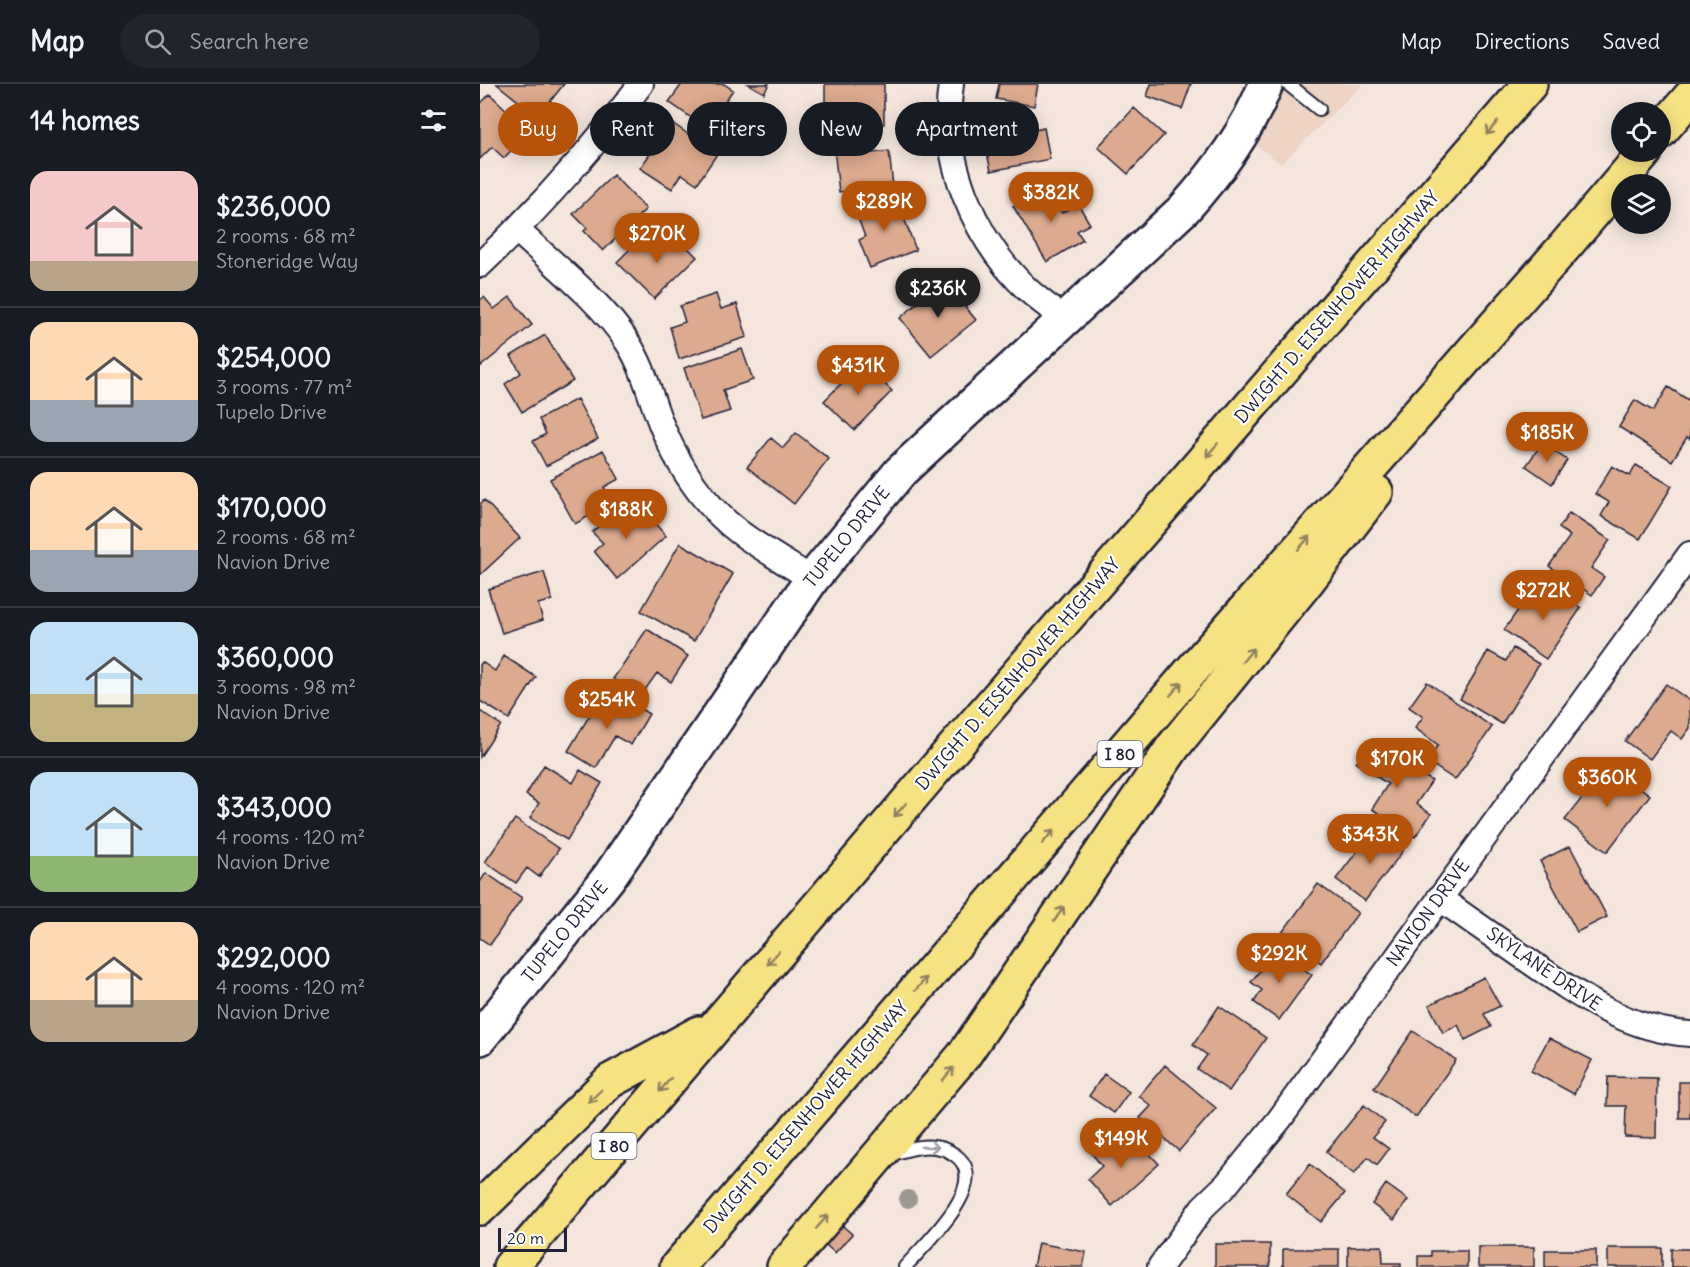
<!DOCTYPE html>
<html lang="en">
<head>
<meta charset="utf-8">
<style>
	:root { --surface:#171b24; --page:#20242c; --text:#f1f3f6; --muted:#9ea1a6; --line:#363941; --accent:#b45309 }
	body { margin:0; font-family:Delius,sans-serif; background:var(--page); color:var(--text); height:100vh; display:flex; flex-direction:column; font-size:22px; white-space:nowrap }
	* { box-sizing:border-box; margin:0 }
	p { font-size:20px; color:var(--muted) }
	.icon { flex:none; width:33px; height:33px; fill:none; stroke:currentColor; stroke-width:2; stroke-linecap:round; stroke-linejoin:round }
	.map { position:relative; flex:1; overflow:hidden }
	.details { display:flex; flex-direction:column; background:var(--surface); width:480px }
	.details>* { flex:none }
	.top-card { position:absolute; left:18px; top:18px; width:570px; height:54px; display:flex; gap:12px }
	.controls { position:absolute; left:1131px; top:18px; display:grid; gap:12px }
	.controls a { display:grid; place-items:center; width:60px; height:60px; border-radius:50%; background:var(--surface); box-shadow:0 3px 15px #0003; font-size:30px }
	.scale { position:absolute; left:18px; bottom:15px; width:69px; box-sizing:border-box; padding-left:6px; border:3px solid #22223b; border-top:0; font-size:16px; line-height:21px; white-space:nowrap; color:#22223b; -webkit-text-stroke:4px #fff; paint-order:stroke }
	.price { position:absolute; translate:-50% -51px; padding:0 14px; border-radius:21px; background:var(--accent); color:#fff; font-size:20px; line-height:39px; filter:drop-shadow(0 2px 3px #0008) }
	.price::after { content:''; position:absolute; left:50%; top:36px; width:18px; height:14px; margin-left:-9px; background:inherit; clip-path:polygon(0 0,100% 0,50% 100%) }
	.price.active { background:#222; color:#fff }
	ul { padding:0; list-style:none }
	li { display:flex; align-items:center; gap:18px; height:150px; padding:0 30px }
	li+li { border-top:2px solid var(--line) }
	li span { display:grid; place-items:center; flex:none; width:168px; height:120px; border-radius:18px; color:#555 }
	li>.icon { margin-inline-start:auto }
	span .icon { width:72px; height:72px; fill:#fffc; stroke-width:1 }
	li b { font-size:26px }
	h2 { display:flex; justify-content:space-between; align-items:center; height:72px; padding:0 30px; font-size:26px }
	.pill { padding:0 21px; border-radius:27px; background:var(--surface); box-shadow:0 3px 15px #0003; font-size:21px; line-height:54px }
	.pill.active { background:var(--accent); color:#fff }
	header { display:flex; align-items:center; gap:36px; box-sizing:border-box; height:84px; padding:0 30px; background:var(--surface); border-bottom:2px solid var(--line) }
	header strong { font-size:28px }
	nav { display:flex; gap:33px; margin-inline-start:auto; font-size:21px }
	.search { width:420px; height:54px; background:var(--page); display:flex; align-items:center; gap:15px; box-sizing:border-box; padding:0 21px; border-radius:33px; color:var(--muted); font-size:22px }
	main { display:flex; flex:1; min-height:0 }
	.map>svg:first-child { display:block }
	.built { fill:#edd4c5 }
	.building { fill:#dcaa8e; stroke:#22223b; stroke-width:1.5 }
	.lines { fill:none; stroke-linecap:round; stroke-linejoin:round }
	.lane-casing { stroke:#22223b; stroke-width:16 }
	.street-casing { stroke:#22223b; stroke-width:28 }
	.secondary-casing { stroke:#22223b; stroke-width:38 }
	.highway-casing { stroke:#22223b; stroke-width:38 }
	.lane { stroke:#fff; stroke-width:12 }
	.street { stroke:#fff; stroke-width:24 }
	.secondary { stroke:#fff; stroke-width:33 }
	.highway { stroke:#f7e281; stroke-width:33 }
	.tree { fill:#9c9791 }
	.oneway { stroke:#8c825e }
	.oneway2 { stroke:#9c9ca7 }
	.labels { text-anchor:middle; stroke-width:4.5; stroke-linejoin:round; paint-order:stroke }
	.shield { fill:#fff; stroke:#646476; stroke-width:1.5 }
	.shield-label { font-size:16px; font-weight:bold; fill:#22223b }
	.street-label { font-size:18px; fill:#22223b; stroke:#fff }
</style>
</head>
<body>
<header>
<strong>Map</strong>
<div class="search"><svg class="icon" aria-label="search" viewBox="0 0 24 24"><circle cx="10" cy="10" r="6"/><path d="M15 15l6 6"/></svg>Search here</div>
<nav><a>Map</a><a>Directions</a><a>Saved</a></nav>
</header>
<main>
<section class="details">
<h2>14 homes<svg class="icon" aria-label="filters" viewBox="0 0 24 24"><path d="M4 7h16M4 17h16"/><circle cx="9" cy="7" r="2"/><circle cx="15" cy="17" r="2"/></svg></h2>
<ul>
<li><span style="background:linear-gradient(#f6c9c9 75%,#b9a48a 0)"><svg class="icon" aria-label="home" viewBox="0 0 24 24"><path d="M3 11l9-7 9 7M6 9v11h12V9"/></svg></span><div><b>$236,000</b><p>2 rooms · 68 m²</p><p>Stoneridge Way</p></div></li>
<li><span style="background:linear-gradient(#ffd9b3 65%,#9aa5b1 0)"><svg class="icon" aria-label="home" viewBox="0 0 24 24"><path d="M3 11l9-7 9 7M6 9v11h12V9"/></svg></span><div><b>$254,000</b><p>3 rooms · 77 m²</p><p>Tupelo Drive</p></div></li>
<li><span style="background:linear-gradient(#ffd9b3 65%,#9aa5b1 0)"><svg class="icon" aria-label="home" viewBox="0 0 24 24"><path d="M3 11l9-7 9 7M6 9v11h12V9"/></svg></span><div><b>$170,000</b><p>2 rooms · 68 m²</p><p>Navion Drive</p></div></li>
<li><span style="background:linear-gradient(#bfe0f5 60%,#c2b280 0)"><svg class="icon" aria-label="home" viewBox="0 0 24 24"><path d="M3 11l9-7 9 7M6 9v11h12V9"/></svg></span><div><b>$360,000</b><p>3 rooms · 98 m²</p><p>Navion Drive</p></div></li>
<li><span style="background:linear-gradient(#bfe0f5 70%,#8fb573 0)"><svg class="icon" aria-label="home" viewBox="0 0 24 24"><path d="M3 11l9-7 9 7M6 9v11h12V9"/></svg></span><div><b>$343,000</b><p>4 rooms · 120 m²</p><p>Navion Drive</p></div></li>
<li><span style="background:linear-gradient(#ffd9b3 65%,#b9a48a 0)"><svg class="icon" aria-label="home" viewBox="0 0 24 24"><path d="M3 11l9-7 9 7M6 9v11h12V9"/></svg></span><div><b>$292,000</b><p>4 rooms · 120 m²</p><p>Navion Drive</p></div></li>
</ul>
</section>
<div class="map">
<svg width="1210" height="1183" viewBox="0 0 1210 1183">
	<rect width="100%" height="100%" fill="#f4e6dd"/>
	<filter id="ink" filterUnits="userSpaceOnUse"><feTurbulence type="fractalNoise" baseFrequency=".0167" numOctaves="2"/><feDisplacementMap in="SourceGraphic" scale="12" xChannelSelector="R" yChannelSelector="G"/><feConvolveMatrix kernelMatrix="1 2 1 2 8 2 1 2 1" color-interpolation-filters="sRGB"/></filter>
	<g filter="url(#ink)">
		<path class="built" d="M798 0H883L801 80 772 58Z"/>
		<path class="building" d="M17 0H84L58 33Z
			M202 0H244L253 6 243 20 255 28 237 52 189 18Z
			M268 0H289L284 9Z
			M345 0H404V40H360V24H345Z
			M519 0H558L554 22 516 15Z
			M671 0H711L702 25 667 12Z
			M10 10 49 48 24 74 12 63 0 75V20Z
			M654 24 684 51 648 90 618 63Z
			M179 30 237 70 217 100 202 90 192 105 160 84 173 66 161 57Z
			M543 33 546 48 564 44 570 75 511 87 501 41Z
			M390 52 392 69 409 67 413 102 359 108 353 56Z
			M133 91 166 125 123 167 104 147 107 144 93 130Z
			M566 102 582 129 598 120 610 140 597 147 603 156 567 178 533 122Z
			M415 110 436 166 390 184 379 156 385 153 375 126Z
			M193 149 217 173 174 215 137 178 159 156 172 169Z
			M464 197 496 236 451 272 420 234Z
			M236 210 241 225 257 220 267 253 199 275 190 243 205 238 200 222Z
			M4 213 14 225 30 213 52 241 0 283V216Z
			M65 251 93 297 42 328 25 300 41 289 31 272Z
			M262 265 273 296 243 306 250 327 221 336 204 284Z
			M382 278 412 307 374 346 344 317Z
			M1188 303 1210 317V355L1207 353 1192 377 1139 343 1155 316 1173 327Z
			M97 315 118 355 66 382 53 357 66 350 59 335Z
			M316 349 349 375 314 420 267 383 291 354 303 364Z
			M1062 359 1087 376 1072 400 1046 382Z
			M123 366 139 395 124 403 132 419 95 440 70 395Z
			M1156 381 1192 402 1160 455 1121 432 1129 418 1115 410 1132 382 1150 392Z
			M4 416 40 454 0 491V420Z
			M139 424 150 437 163 426 186 452 137 495 114 467 123 459 112 448Z
			M1089 429 1130 456 1111 484 1124 493 1112 511 1069 482 1090 452 1079 444Z
			M200 459 253 490 214 557 161 527Z
			M64 488 72 516 58 520 63 536 22 549 8 505Z
			M1072 505 1101 524 1066 575 1024 546 1052 506 1065 515Z
			M167 545 208 572 191 598 177 589 160 613 133 595Z
			M1033 564 1059 580 1022 640 980 615 1008 567 1026 577Z
			M24 572 56 593 29 635 0 617V581L2 578 15 587Z
			M947 598 1012 643 975 696 947 677 958 661 935 644 943 633 929 623Z
			M1186 600 1210 617V644L1202 655 1191 647 1170 675 1145 657Z
			M141 613 169 630 151 661 135 652 116 684 88 667 117 619 132 628Z
			M0 627 21 641 0 673Z
			M890 657 952 697 936 720 951 730 935 753 892 725 908 700 876 679Z
			M1128 680 1170 711 1127 768 1085 736Z
			M64 681 93 699 100 686 122 699 87 756 50 734 59 719 46 711Z
			M35 735 79 765 59 793 47 784 36 799 5 778Z
			M894 745 923 767 885 817 856 795Z
			M1090 762 1127 833 1097 848 1060 777Z
			M6 789 42 814 10 861 0 854V798Z
			M838 800 878 829 841 879 801 850Z
			M796 865 832 891 799 936 774 918 782 906 771 898Z
			M1004 893 1020 922 1004 930 1011 943 985 956 978 941 963 949 949 921Z
			M739 922 786 954 749 1007 717 985 727 971 713 961Z
			M933 947 976 976 936 1033 894 1004Z
			M1069 954 1112 976 1094 1010 1051 987Z
			M685 981 736 1024 699 1067 660 1034 671 1022 659 1012Z
			M624 990 649 1008 634 1029 609 1012Z
			M1128 993 1177 994 1176 1054 1145 1053 1146 1022H1127Z
			M1199 998H1210V1034H1199Z
			M884 1021 905 1038 893 1053 909 1065 897 1081 888 1073 874 1090 846 1068Z
			M631 1053 642 1065 655 1054 679 1080 632 1122 608 1095 622 1082 612 1070Z
			M830 1080 865 1109 841 1138 806 1110Z
			M906 1100 928 1116 914 1136 892 1120Z
			M357 1137 372 1150 355 1169 340 1156Z
			M558 1159 606 1168 603 1183H553Z
			M735 1160H790V1183H735Z
			M902 1162 903 1179H921V1183H868V1163Z
			M998 1163H1054V1183H998Z
			M1128 1164H1182V1183H1128Z
			M803 1165H859V1183H803Z
			M1191 1165H1210V1183H1191Z
			M1065 1166H1116V1183H1065Z
			M951 1167H987V1183H938V1172H951Z"/>
		<g class="lines">
			<defs>
				<path id="lane" d="M808 0 839 25
					M409 1071C431 1064 455 1056 475 1071 514 1098 444 1161 425 1183"/>
				<path id="street" d="M471 0C460 75 494 156 549 207 560 217 573 226 585 235
					M37 146C72 179 123 219 148 259 166 287 171 318 184 347 201 386 225 422 259 448 282 465 308 480 332 495
					M0 181C60 124 111 67 161 0
					M959 814C989 835 1019 856 1049 877 1099 912 1147 946 1210 950
					M680 1183 723 1123 746 1101 799 1036 1210 470"/>
				<path id="secondary" d="M0 954 129 793 332 495 420 388 704 125C738 87 767 48 786 0"/>
				<path id="highway" d="M1180 48 1210 13
					M0 1124 130 997 219 949
					M30 1183 458 682 1050 0
					M197 1183 719 578 1086 161 1165 68
					M304 1183 484 971 693 663 829 495 896 408"/>
			</defs>
			<use href="#lane" class="lane-casing"/>
			<use href="#street" class="street-casing"/>
			<use href="#secondary" class="secondary-casing"/>
			<use href="#highway" class="highway-casing"/>
			<use href="#lane" class="lane"/>
			<use href="#street" class="street"/>
			<use href="#secondary" class="secondary"/>
			<use href="#highway" class="highway"/>
		</g>
		<circle class="tree" cx="428" cy="1115" r="9"/>
		<defs><path id="oneway-shaft" d="M-6 0H5M1.5-3L5.5 0L1.5 3" fill="none" stroke-width="1.6" stroke-linecap="round" stroke-linejoin="round" transform="scale(1.5)"/></defs>
		<g class="oneway">
			<use href="#oneway-shaft" transform="translate(1012 44) rotate(131)"/>
			<use href="#oneway-shaft" transform="translate(732 366) rotate(131)"/>
			<use href="#oneway-shaft" transform="translate(824 459) rotate(-49)"/>
			<use href="#oneway-shaft" transform="translate(768 571) rotate(-51)"/>
			<use href="#oneway-shaft" transform="translate(696 605) rotate(-49)"/>
			<use href="#oneway-shaft" transform="translate(420 726) rotate(131)"/>
			<use href="#oneway-shaft" transform="translate(568 753) rotate(-49)"/>
			<use href="#oneway-shaft" transform="translate(579 830) rotate(-56)"/>
			<use href="#oneway-shaft" transform="translate(293 874) rotate(131)"/>
			<use href="#oneway-shaft" transform="translate(441 900) rotate(-49)"/>
			<use href="#oneway-shaft" transform="translate(468 990) rotate(-50)"/>
			<use href="#oneway-shaft" transform="translate(185 1001) rotate(130)"/>
			<use href="#oneway-shaft" transform="translate(115 1012) rotate(136)"/>
			<use href="#oneway-shaft" transform="translate(342 1138) rotate(-49)"/>
		</g>
		<use class="oneway2" href="#oneway-shaft" transform="translate(450 1063) rotate(1)"/>
	</g>
	<g class="labels">
		<g class="shield">
			<rect x="617.5" y="657" width="45" height="26" rx="4.5"/>
			<rect x="111.5" y="1049" width="45" height="26" rx="4.5"/>
		</g>
		<g class="shield-label">
			<text x="640" y="676">I 80</text>
			<text x="134" y="1068">I 80</text>
		</g>
		<g class="street-label">
			<text transform="translate(857 223) rotate(-49)" y="6">DWIGHT D. EISENHOWER HIGHWAY</text>
			<text transform="translate(367 453) rotate(-51)" y="6">TUPELO DRIVE</text>
			<text transform="translate(538 590) rotate(-49)" y="6">DWIGHT D. EISENHOWER HIGHWAY</text>
			<text transform="translate(948 829) rotate(-54)" y="6">NAVION DRIVE</text>
			<text transform="translate(85 848) rotate(-51)" y="6">TUPELO DRIVE</text>
			<text transform="translate(1064 885) rotate(34)" y="6">SKYLANE DRIVE</text>
			<text transform="translate(326 1033) rotate(-49)" y="6">DWIGHT D. EISENHOWER HIGHWAY</text>
		</g>
	</g>
</svg>
<div class="controls">
<a><svg class="icon" aria-label="locate" viewBox="0 0 24 24"><circle cx="12" cy="12" r="6"/><path d="M12 2v4M12 18v4M2 12h4M18 12h4"/></svg></a>
<a><svg class="icon" aria-label="layers" viewBox="0 0 24 24"><path d="M12 4l9 5-9 5-9-5zM3 14l9 5 9-5"/></svg></a>
</div>
<div class="scale">20 m</div>
<b class="price" style="left:571px;top:139px">$382K</b>
<b class="price" style="left:404px;top:148px">$289K</b>
<b class="price" style="left:177px;top:180px">$270K</b>
<b class="price active" style="left:458px;top:235px">$236K</b>
<b class="price" style="left:378px;top:312px">$431K</b>
<b class="price" style="left:1067px;top:379px">$185K</b>
<b class="price" style="left:146px;top:456px">$188K</b>
<b class="price" style="left:1063px;top:537px">$272K</b>
<b class="price" style="left:127px;top:646px">$254K</b>
<b class="price" style="left:917px;top:705px">$170K</b>
<b class="price" style="left:1127px;top:724px">$360K</b>
<b class="price" style="left:890px;top:781px">$343K</b>
<b class="price" style="left:799px;top:900px">$292K</b>
<b class="price" style="left:641px;top:1085px">$149K</b>
<div class="top-card">
<a class="pill active">Buy</a>
<a class="pill">Rent</a>
<a class="pill">Filters</a>
<a class="pill">New</a>
<a class="pill">Apartment</a>
</div>
</div>
</main>
</body>
</html>
